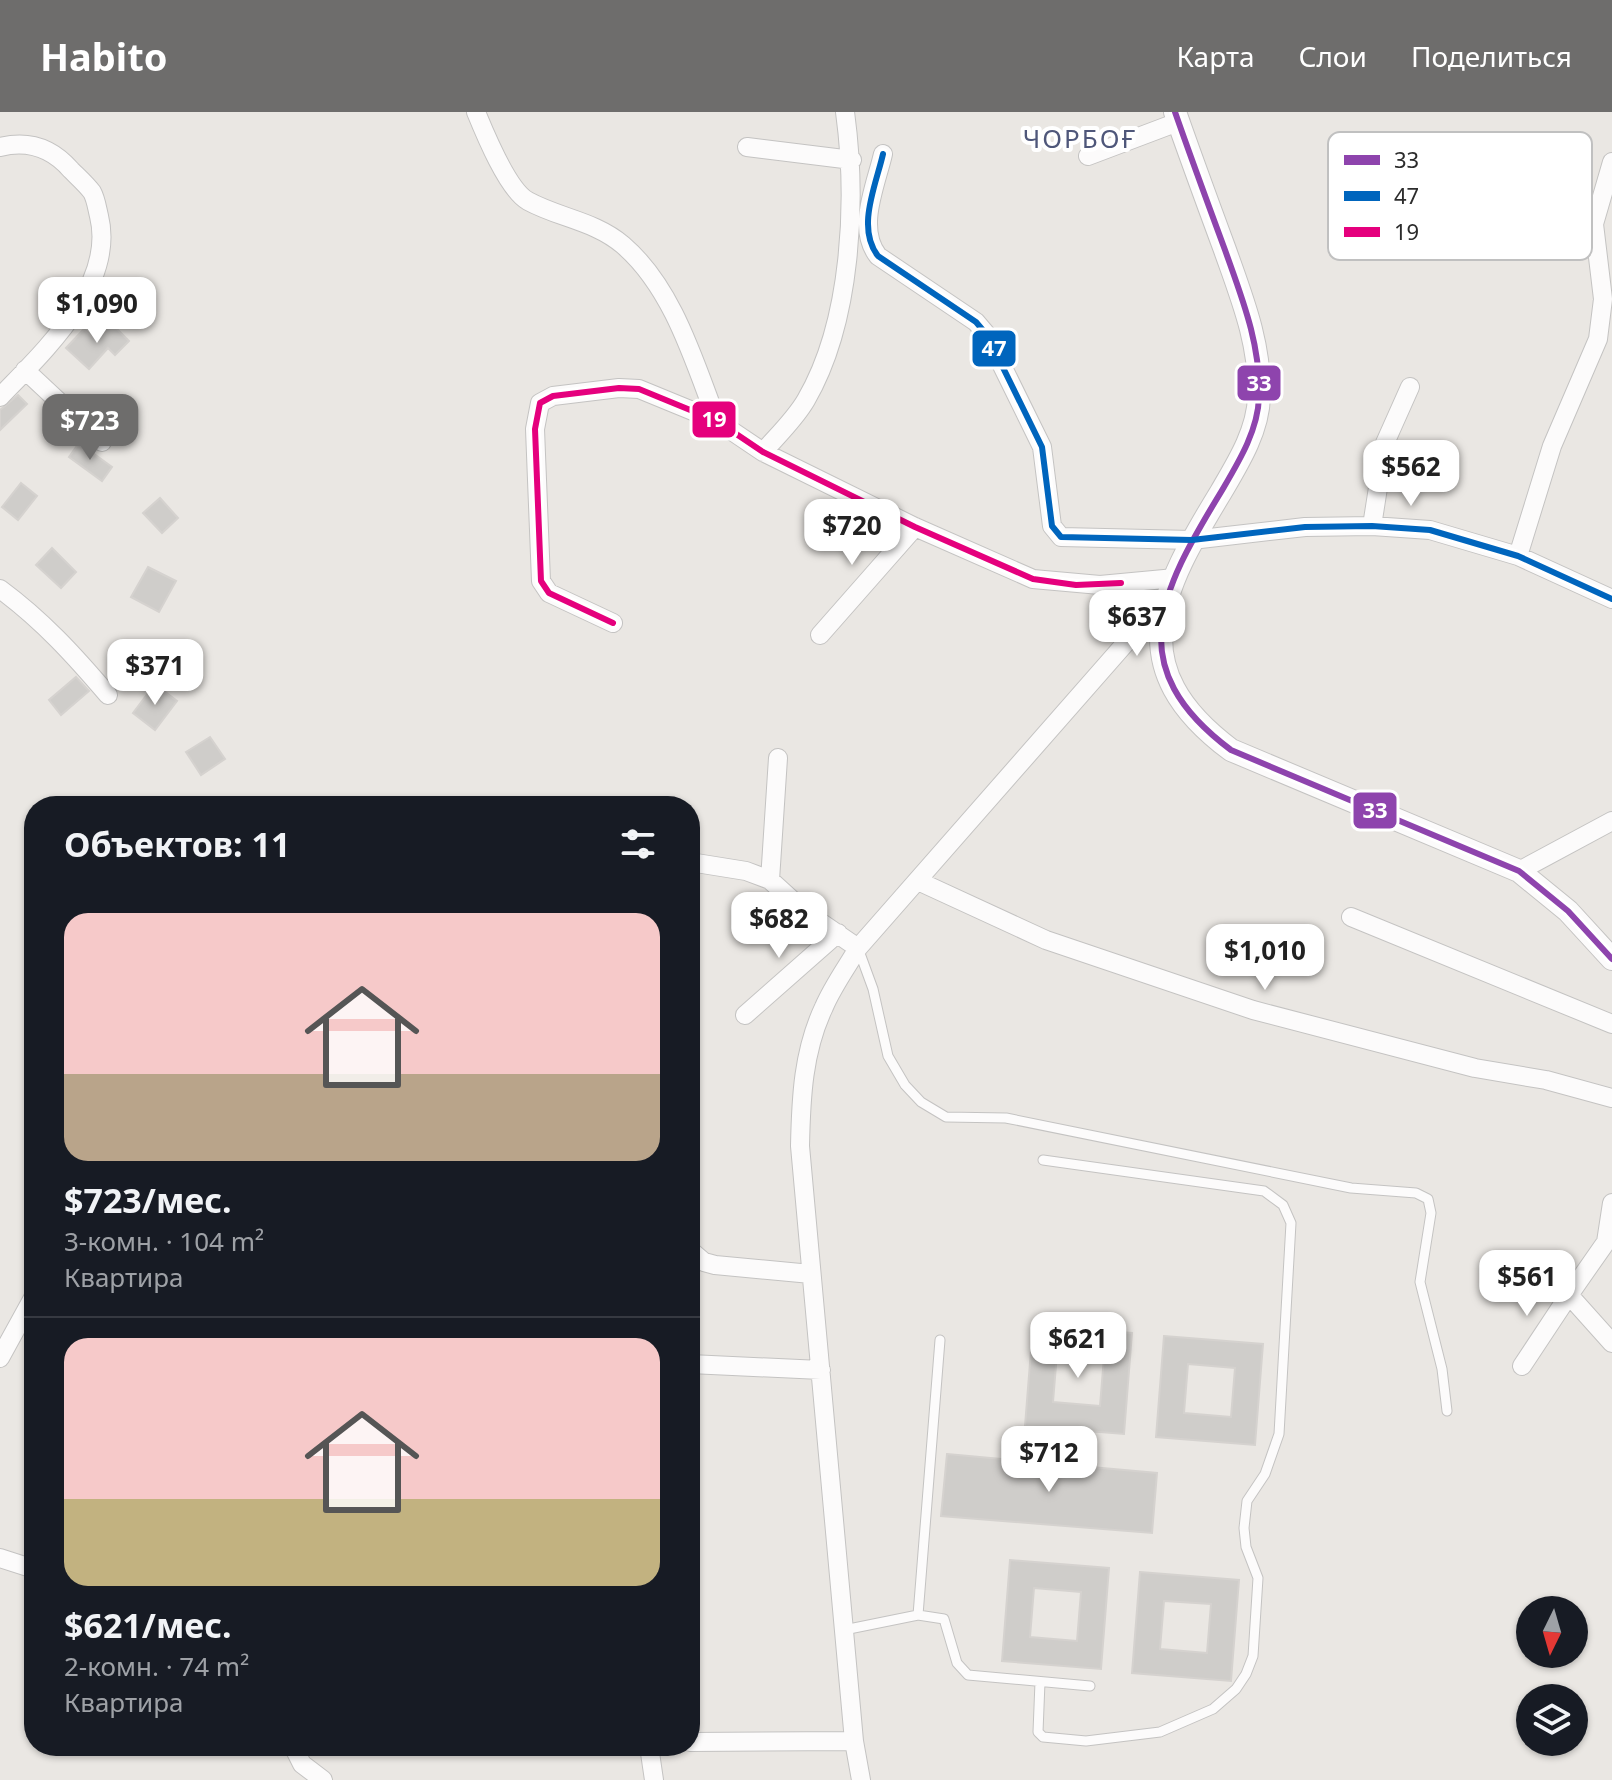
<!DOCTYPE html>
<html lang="ru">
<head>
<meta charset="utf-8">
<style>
	:root { --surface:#171b24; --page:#242831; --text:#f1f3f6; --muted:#9ea1a6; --line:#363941; --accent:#6e6d6c }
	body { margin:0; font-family:"Noto Sans",sans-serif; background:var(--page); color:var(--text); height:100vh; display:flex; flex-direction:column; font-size:30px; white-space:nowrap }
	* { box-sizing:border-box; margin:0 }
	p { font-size:26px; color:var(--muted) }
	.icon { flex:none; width:44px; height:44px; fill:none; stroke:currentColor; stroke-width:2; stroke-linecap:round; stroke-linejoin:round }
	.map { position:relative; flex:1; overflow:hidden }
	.side { position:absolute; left:24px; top:684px; width:676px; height:960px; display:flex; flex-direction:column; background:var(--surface); border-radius:32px; box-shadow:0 2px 6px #0004 }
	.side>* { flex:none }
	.needle { width:52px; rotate:185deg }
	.buttons { position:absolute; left:1516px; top:1484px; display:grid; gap:16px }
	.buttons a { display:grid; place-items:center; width:72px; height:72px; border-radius:50%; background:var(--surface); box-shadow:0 2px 6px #0004; font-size:40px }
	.price { position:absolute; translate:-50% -68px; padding:0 18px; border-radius:16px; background:#fff; color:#222; font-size:26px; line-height:52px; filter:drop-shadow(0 2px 4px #0008) }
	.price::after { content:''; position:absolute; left:50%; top:48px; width:24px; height:18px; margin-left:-12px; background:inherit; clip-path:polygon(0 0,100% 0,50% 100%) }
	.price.current { background:var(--accent); color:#fff }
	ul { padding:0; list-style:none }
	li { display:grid; align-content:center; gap:16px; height:424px; padding:0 40px }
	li+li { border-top:2px solid var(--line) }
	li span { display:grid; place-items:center; height:248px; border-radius:24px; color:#555 }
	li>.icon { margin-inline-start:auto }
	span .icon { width:144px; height:144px; fill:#fffc; stroke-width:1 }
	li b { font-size:34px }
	h2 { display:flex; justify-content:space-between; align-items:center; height:96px; padding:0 40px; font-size:34px }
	header { display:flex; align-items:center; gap:48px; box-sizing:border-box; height:112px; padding:0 40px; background:var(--accent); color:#fff }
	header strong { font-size:38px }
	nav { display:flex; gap:44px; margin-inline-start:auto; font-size:28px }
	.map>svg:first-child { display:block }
	.building { fill:#cfcdca; stroke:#d5d2cf; stroke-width:2; fill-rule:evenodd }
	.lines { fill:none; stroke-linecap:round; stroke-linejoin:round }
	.service-casing { stroke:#c4c3c2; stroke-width:11 }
	.minor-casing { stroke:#c4c3c2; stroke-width:20 }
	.tertiary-casing { stroke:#c4c3c2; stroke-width:24 }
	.service { stroke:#fcfbfb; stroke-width:9 }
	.minor { stroke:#fcfbfb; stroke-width:18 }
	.tertiary { stroke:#fcfbfb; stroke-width:22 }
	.bus-1-casing { stroke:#fff; stroke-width:12 }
	.bus-2-casing { stroke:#fff; stroke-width:12 }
	.bus-3-casing { stroke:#fff; stroke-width:12 }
	.bus-1 { stroke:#8e44ad; stroke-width:6 }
	.bus-2 { stroke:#0065bd; stroke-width:6 }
	.bus-3 { stroke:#e5007d; stroke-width:6 }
	.labels { text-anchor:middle; stroke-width:8; stroke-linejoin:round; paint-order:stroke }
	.quarter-label { font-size:26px; letter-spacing:2px; fill:#4f577a; stroke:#fff }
	.key { fill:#fff; stroke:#c0c0c0; stroke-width:2 }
	.key-label { font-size:22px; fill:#2c2c2c }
	.line-badge { stroke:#fff; stroke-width:3 }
	.badge-label { font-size:22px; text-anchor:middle; font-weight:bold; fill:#fff }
</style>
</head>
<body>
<header>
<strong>Habito</strong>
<nav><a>Карта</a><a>Слои</a><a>Поделиться</a></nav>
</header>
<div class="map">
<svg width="1612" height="1668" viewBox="0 0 1612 1668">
	<rect width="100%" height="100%" fill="#eae7e3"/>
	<path class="building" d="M110 210 129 229 115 243 108 236 89 257 66 236 84 217 94 226Z
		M18 283 27 292 0 318V298Z
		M79 331 112 355 102 369 69 345Z
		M21 371 37 384 18 408 2 395Z
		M160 386 178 406 162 421 143 401Z
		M52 436 76 460 61 476 36 453Z
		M148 455 176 469 159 500 131 485Z
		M76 565 89 579 61 603 49 588Z
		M155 572 177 589 155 618 133 601Z
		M210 625 225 647 201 663 186 640Z
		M1033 1213 1132 1221 1124 1322 1025 1314ZM1057 1241 1104 1245 1100 1294 1053 1290Z
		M1164 1224 1263 1232 1255 1333 1156 1325ZM1188 1252 1235 1256 1231 1305 1184 1301Z
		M947 1342 1157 1361 1152 1421 941 1404Z
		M1010 1448 1109 1456 1101 1557 1002 1549ZM1034 1476 1081 1480 1077 1529 1030 1525Z
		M1140 1460 1239 1468 1231 1569 1132 1561ZM1164 1489 1211 1492 1207 1541 1160 1537Z"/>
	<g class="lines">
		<defs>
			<path id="service" d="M858 836 873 877 888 944 905 973 921 990 946 1005 1006 1006 1351 1076 1416 1081 1428 1087 1431 1101 1420 1170 1442 1257 1447 1299
				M918 1503 944 1507 957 1551 968 1563 1090 1574
				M844 1518 918 1503 940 1228
				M1040 1570 1038 1620 1043 1625 1086 1629 1160 1620 1213 1597 1236 1577 1246 1562 1253 1544 1258 1466 1246 1435 1244 1416 1247 1389 1265 1362 1279 1322 1291 1111 1283 1093 1264 1079 1043 1048"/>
			<path id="minor" d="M476 0C485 22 508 78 528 89 559 106 595 109 623 133 673 176 694 249 717 309
				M0 35C28 28 52 36 71 58 78 65 86 72 92 80 96 87 97 96 99 104 116 173 44 239 0 285
				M747 35 852 48
				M883 42C876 73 856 116 878 144L976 210 987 223 1042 335 1052 414 1061 425 1192 428 1305 415 1372 414 1430 418 1518 444 1612 487
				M1088 44 1178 10
				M25 258 102 330
				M763 340C778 323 795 307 806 288 852 209 857 88 845 0
				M1372 414 1385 331 1410 275
				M1518 444 1552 334 1598 227 1603 187 1594 112 1612 50
				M0 477C42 508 74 543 108 583
				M613 511 549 481 541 469 535 317 540 291 553 284 619 276 639 277 717 309 763 340 915 415 1033 467 1100 473 1175 466
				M820 523 915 415
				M690 750 746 759 770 768 804 799 858 836
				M1519 759 1612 709
				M770 768 778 646
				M918 769 1046 828 1253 898 1475 956 1546 968 1612 986
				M1351 805 1612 912
				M745 903 838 821
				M1612 1091 1606 1130 1569 1183 1612 1231
				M690 1138 704 1150 715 1153 811 1162
				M0 1246 34 1184
				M690 1252 821 1258
				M1522 1254 1569 1183
				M0 1446 34 1457
				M690 1630 854 1629
				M293 1634 302 1652 323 1668
				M649 1634 654 1668
				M861 1668 854 1629 800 1034C801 986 803 939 824 895 833 874 847 855 858 836L1166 485"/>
			<path id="tertiary" d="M1175 0C1191 46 1208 92 1225 138 1242 186 1261 233 1259 285 1258 319 1238 351 1221 380 1160 480 1120 555 1231 638L1519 759 1568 799 1612 847"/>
		</defs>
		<use href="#service" class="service-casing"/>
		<use href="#minor" class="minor-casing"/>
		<use href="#tertiary" class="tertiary-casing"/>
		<use href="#service" class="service"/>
		<use href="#minor" class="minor"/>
		<use href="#tertiary" class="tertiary"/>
		<defs>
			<path id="bus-1" d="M1175 0C1191 46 1208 92 1225 138 1242 186 1261 233 1259 285 1258 319 1238 351 1221 380 1160 480 1120 555 1231 638L1519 759 1568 799 1612 847"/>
			<path id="bus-2" d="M883 42C876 73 856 116 878 144L976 210 987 223 1042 335 1052 414 1061 425 1192 428 1305 415 1372 414 1430 418 1518 444 1612 487"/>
			<path id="bus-3" d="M613 511 549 481 541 469 535 317 540 291 553 284 619 276 639 277 717 309 763 340 915 415 1033 467 1076 473 1121 471"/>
		</defs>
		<use href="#bus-1" class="bus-1-casing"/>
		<use href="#bus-2" class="bus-2-casing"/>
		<use href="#bus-3" class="bus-3-casing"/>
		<use href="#bus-1" class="bus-1"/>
		<use href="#bus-2" class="bus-2"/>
		<use href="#bus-3" class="bus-3"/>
	</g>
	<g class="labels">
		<g class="quarter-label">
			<text x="1080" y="36">ЧОРБОҒ</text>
		</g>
	</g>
	<rect x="1328" y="20" width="264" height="128" rx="12" class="key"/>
	<rect x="1344" y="43" width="36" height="10" fill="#8e44ad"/>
	<rect x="1344" y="79" width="36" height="10" fill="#0065bd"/>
	<rect x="1344" y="115" width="36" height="10" fill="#e5007d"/>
	<g class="key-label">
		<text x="1394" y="56">33</text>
		<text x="1394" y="92">47</text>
		<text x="1394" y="128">19</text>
	</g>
	<g class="line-badge">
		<rect x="971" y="217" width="46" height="39" rx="8" fill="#0065bd"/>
		<rect x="1236" y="252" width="46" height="38" rx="8" fill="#8e44ad"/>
		<rect x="691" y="288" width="46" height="39" rx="8" fill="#e5007d"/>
		<rect x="1352" y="679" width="46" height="39" rx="8" fill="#8e44ad"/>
	</g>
	<g class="badge-label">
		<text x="994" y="244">47</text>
		<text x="1259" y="279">33</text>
		<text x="714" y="315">19</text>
		<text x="1375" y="706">33</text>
	</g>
</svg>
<div class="buttons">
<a><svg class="needle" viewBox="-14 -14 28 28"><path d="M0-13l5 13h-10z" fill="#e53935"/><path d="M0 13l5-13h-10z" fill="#9ea1a6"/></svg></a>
<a><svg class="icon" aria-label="layers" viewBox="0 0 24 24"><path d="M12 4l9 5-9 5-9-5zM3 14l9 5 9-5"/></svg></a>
</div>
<b class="price" style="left:97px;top:233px">$1,090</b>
<b class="price current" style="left:90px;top:350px">$723</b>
<b class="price" style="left:1411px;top:396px">$562</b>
<b class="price" style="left:852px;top:455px">$720</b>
<b class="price" style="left:1137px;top:546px">$637</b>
<b class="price" style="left:155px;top:595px">$371</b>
<b class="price" style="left:779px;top:848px">$682</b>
<b class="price" style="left:1265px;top:880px">$1,010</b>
<b class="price" style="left:1527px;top:1206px">$561</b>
<b class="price" style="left:1078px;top:1268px">$621</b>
<b class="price" style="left:1049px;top:1382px">$712</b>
<section class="side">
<h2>Объектов: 11<svg class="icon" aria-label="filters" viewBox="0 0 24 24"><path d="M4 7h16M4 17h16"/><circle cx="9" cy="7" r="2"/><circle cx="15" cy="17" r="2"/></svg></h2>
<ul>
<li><span style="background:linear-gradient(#f6c9c9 65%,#b9a48a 0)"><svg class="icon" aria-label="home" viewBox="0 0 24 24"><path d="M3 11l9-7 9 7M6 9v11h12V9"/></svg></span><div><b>$723/мес.</b><p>3-комн. · 104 m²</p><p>Квартира</p></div></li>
<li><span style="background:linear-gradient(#f6c9c9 65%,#c2b280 0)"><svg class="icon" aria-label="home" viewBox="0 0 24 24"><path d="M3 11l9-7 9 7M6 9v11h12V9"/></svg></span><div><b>$621/мес.</b><p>2-комн. · 74 m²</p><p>Квартира</p></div></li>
</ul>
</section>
</div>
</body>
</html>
